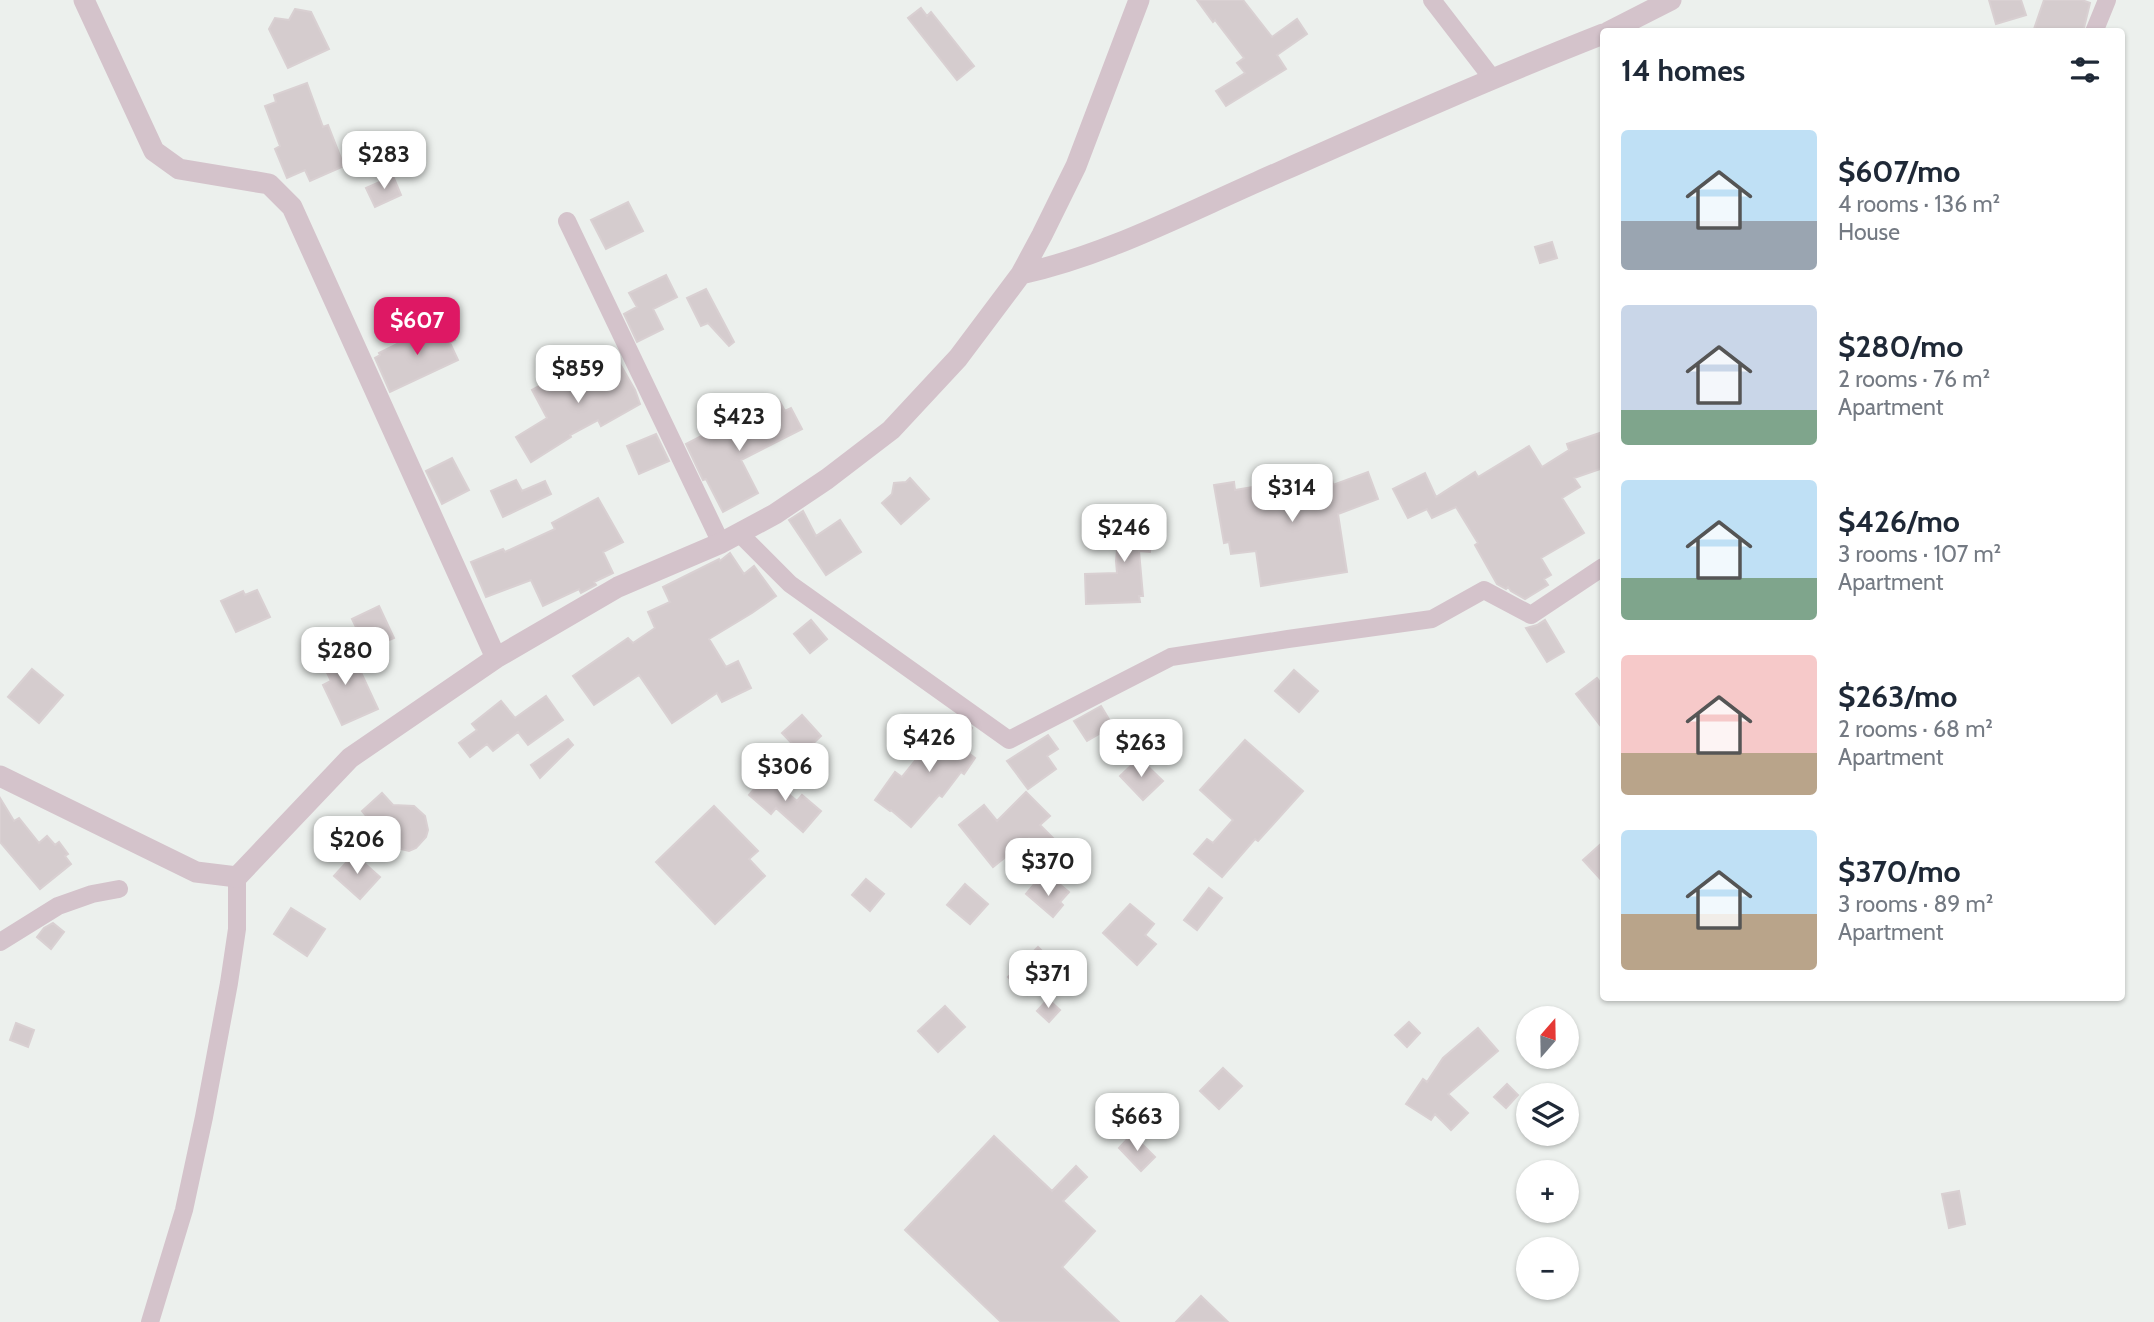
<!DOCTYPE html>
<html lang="en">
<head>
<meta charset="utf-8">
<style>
	:root { --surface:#fff; --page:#f2f2f3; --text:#1f2937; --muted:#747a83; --accent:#de1864 }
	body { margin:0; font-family:Cabin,sans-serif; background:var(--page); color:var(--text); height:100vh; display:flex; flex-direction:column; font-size:26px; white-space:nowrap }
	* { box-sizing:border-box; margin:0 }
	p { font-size:23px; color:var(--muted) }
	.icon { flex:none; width:38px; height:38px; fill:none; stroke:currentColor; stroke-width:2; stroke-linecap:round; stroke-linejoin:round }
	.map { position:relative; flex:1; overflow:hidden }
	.panel { position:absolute; left:1600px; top:28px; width:525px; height:973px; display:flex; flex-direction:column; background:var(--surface); border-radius:7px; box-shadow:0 2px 5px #0004 }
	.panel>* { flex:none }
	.needle { width:46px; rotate:20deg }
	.tools { position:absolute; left:1516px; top:1006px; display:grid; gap:14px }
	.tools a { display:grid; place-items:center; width:63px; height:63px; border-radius:50%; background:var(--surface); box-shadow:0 2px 5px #0004; font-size:35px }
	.price { position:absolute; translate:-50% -60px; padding:0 16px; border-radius:14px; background:#fff; color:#222; font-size:23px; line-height:46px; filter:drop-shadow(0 2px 4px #0008) }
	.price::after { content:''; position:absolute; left:50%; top:42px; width:21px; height:16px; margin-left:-10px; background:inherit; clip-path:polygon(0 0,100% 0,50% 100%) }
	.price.active { background:var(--accent); color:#fff }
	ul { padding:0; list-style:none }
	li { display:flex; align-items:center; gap:21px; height:175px; padding:0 21px }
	li span { display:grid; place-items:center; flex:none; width:196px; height:140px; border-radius:7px; color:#555 }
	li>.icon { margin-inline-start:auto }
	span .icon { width:84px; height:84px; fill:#fffc; stroke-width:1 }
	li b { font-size:30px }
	h2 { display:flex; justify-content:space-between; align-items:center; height:84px; padding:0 21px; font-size:30px }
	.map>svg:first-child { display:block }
	.building { fill:#d5ccce; stroke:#d9d0d2; stroke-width:2 }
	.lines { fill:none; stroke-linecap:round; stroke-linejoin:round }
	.minor { stroke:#d4c3cb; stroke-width:18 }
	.tertiary { stroke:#d4c3cb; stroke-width:21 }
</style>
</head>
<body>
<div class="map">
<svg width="2154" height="1322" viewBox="0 0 2154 1322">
	<rect width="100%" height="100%" fill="#ecf0ed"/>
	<path class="building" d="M1197 0H1243L1272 37 1297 19 1307 34 1277 55 1286 69 1226 106 1216 91 1245 73 1237 63 1244 58 1215 20 1213 22Z
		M1989 0H2021L2026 15 1996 24Z
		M2044 0H2082L2090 3 2083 32H2033Z
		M921 8 927 16 931 12 974 66 957 80 908 18Z
		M295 9 311 12 329 49 288 68 269 29 275 18 289 20Z
		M307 83 323 127 328 125 344 166 310 181 305 170 287 178 275 149 280 146 265 106 276 102 274 95Z
		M393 176 401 195 375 207 366 188Z
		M628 202 643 231 606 249 591 220Z
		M1552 242 1557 258 1540 263 1535 247Z
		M666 275 677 297 653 309 663 329 637 342 624 314 637 307 629 293Z
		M706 289 734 342 729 346 708 323 701 326 687 298Z
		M443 321 455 340 450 343 458 360 390 392 375 358 380 355 379 353 417 334 418 336Z
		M616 357 635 390 640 404 601 426 598 420 570 435 571 437 531 462 516 437 547 418 532 390 576 366 580 376Z
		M780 402 785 411 791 408 802 429 741 460 758 493 723 512 706 479 703 480 686 444 711 431 714 436Z
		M1603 432V468L1574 478 1580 487 1562 498 1584 533 1541 558 1551 575 1544 579 1548 585 1525 599 1511 591 1508 587 1506 589 1497 584 1475 545 1478 543 1456 507 1432 518 1427 509 1408 518 1393 489 1425 473 1436 497 1475 472 1478 477 1529 446 1542 467 1569 450 1567 444Z
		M656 434 669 461 639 474 627 446Z
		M452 458 469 490 442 504 426 471Z
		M1368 472 1378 499 1338 514 1347 572 1261 586 1256 551 1231 554 1229 542 1224 543 1214 485 1234 482 1235 490 1331 474 1333 485Z
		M910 478 929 499 901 524 882 503 892 494 894 483 906 482Z
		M516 480 522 491 545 481 551 494 503 517 491 491Z
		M598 498 623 542 603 552 613 573 594 582 596 585 581 593 579 589 543 606 531 580 486 597 471 562 503 549 505 552 555 529 552 523Z
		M803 511 816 536 840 520 861 552 826 575 789 520Z
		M1130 511 1153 513 1150 552 1139 551 1143 596H1139L1140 602 1086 604 1085 574 1117 573 1116 561 1120 517 1130 518Z
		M730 553 744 574 754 566 776 596 752 613 709 639 726 667 738 661 751 688 722 702 717 693 672 723 639 675 594 705 573 676 628 638 633 643 655 628 648 612 670 602 663 587 719 559 720 561Z
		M257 590 270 617 236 632 221 601 243 591 245 595Z
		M379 606 394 638 367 650 352 619Z
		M811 620 827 639 810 653 794 634Z
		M1545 620 1564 652 1547 662 1526 628 1537 625Z
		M326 637 344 675 359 668 378 709 342 725 323 685 331 681 313 643Z
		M32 669 63 695 39 723 8 697Z
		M1294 670 1318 691 1299 712 1275 691Z
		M1597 678 1603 686V729L1576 694Z
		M546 696 563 720 528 745 518 732 493 751 487 744 470 757 459 743 477 730 472 724 501 701 515 718Z
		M1101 706 1113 726 1087 741 1074 721Z
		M802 715 821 736 802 754 782 733Z
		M951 716 972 728 962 748 975 758 964 774 961 772 942 797 939 795 911 827 891 810 890 811 875 800 895 772 902 777Z
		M1048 735 1058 749 1047 756 1056 769 1028 789 1007 761Z
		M568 739 573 745 540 778 531 765Z
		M1245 740 1303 791 1258 841 1255 839 1222 877 1194 854 1207 839 1213 843 1233 820 1200 790Z
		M1139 758 1163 781 1143 800 1120 776Z
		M766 775 797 801 802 795 821 811 803 832 776 808 771 814 749 795Z
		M1026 792 1050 816 1040 825 1054 839 1042 851 1029 838 993 867 959 825 984 805 997 821Z
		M382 793 393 805 414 806 425 816 428 830 426 837 416 848 409 851 393 847 362 811Z
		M0 798 14 821 19 818 39 843 47 836 55 845 59 842 68 854 65 856 71 864 40 889 0 842Z
		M714 806 758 851 749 859 765 876 715 924 656 862Z
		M1603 842V882L1583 860Z
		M354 854 380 877 360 899 334 876Z
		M866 879 884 894 870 911 852 895Z
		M1036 882 1049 893 1057 882 1069 892 1060 902 1063 905 1053 917 1026 894Z
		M965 884 988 904 970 924 947 905Z
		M1209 888 1222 898 1197 930 1184 920Z
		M1130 904 1154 924 1145 935 1156 944 1137 965 1103 933Z
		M291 908 325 929 307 956 274 934Z
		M53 923 64 932 51 949 37 937 44 928Z
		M1038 947 1056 965 1027 995 1008 977Z
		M1048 999 1060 1010 1049 1022 1037 1011Z
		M945 1006 965 1027 938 1052 918 1031Z
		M1409 1022 1420 1033 1407 1047 1395 1035Z
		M16 1023 34 1030 28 1047 10 1040Z
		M1478 1028 1498 1051 1448 1094 1468 1113 1451 1130 1435 1114 1431 1120 1406 1104 1423 1079 1427 1082 1443 1058Z
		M1223 1068 1242 1086 1219 1109 1200 1091Z
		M1507 1084 1518 1095 1506 1108 1494 1097Z
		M1132 1134 1155 1157 1141 1171 1119 1148Z
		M994 1136 1052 1191 1076 1166 1087 1177 1063 1201 1095 1231 1062 1267 1119 1322H1001L905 1230Z
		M1959 1191 1965 1224 1949 1228 1942 1194Z
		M1201 1296 1228 1322H1176Z"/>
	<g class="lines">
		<path class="minor" d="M1432 0 1492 78
			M2094 32 2107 0
			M567 221 721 543
			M740 534 790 584 1009 740 1171 657 1288 639 1432 619 1484 590 1531 615 1603 567
			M0 942 58 906 92 894 119 889
			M150 1322 184 1210 204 1117 229 983 237 929V877"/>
		<path class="tertiary" d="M84 0 154 151 179 169 269 184 292 207 496 658
			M1608 32 1671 0
			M1021 274C1103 256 1180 216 1257 182 1372 131 1486 80 1603 34
			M0 776 196 872 237 877 350 758 496 658 618 587 721 543 775 514 827 479 891 430 958 358 1021 274 1042 235 1076 166 1139 0"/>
	</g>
</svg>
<div class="tools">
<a><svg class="needle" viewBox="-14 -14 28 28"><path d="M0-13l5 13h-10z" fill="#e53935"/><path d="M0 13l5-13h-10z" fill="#747a83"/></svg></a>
<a><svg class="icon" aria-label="layers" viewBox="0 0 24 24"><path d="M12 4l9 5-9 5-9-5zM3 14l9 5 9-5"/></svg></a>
<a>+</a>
<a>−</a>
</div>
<b class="price" style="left:384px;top:191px">$283</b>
<b class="price active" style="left:417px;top:357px">$607</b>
<b class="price" style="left:578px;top:405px">$859</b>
<b class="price" style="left:739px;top:453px">$423</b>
<b class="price" style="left:1292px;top:524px">$314</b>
<b class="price" style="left:1124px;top:564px">$246</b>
<b class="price" style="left:345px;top:687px">$280</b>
<b class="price" style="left:929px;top:774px">$426</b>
<b class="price" style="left:1141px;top:779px">$263</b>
<b class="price" style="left:785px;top:803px">$306</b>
<b class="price" style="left:357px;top:876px">$206</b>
<b class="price" style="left:1048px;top:898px">$370</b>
<b class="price" style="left:1048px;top:1010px">$371</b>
<b class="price" style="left:1137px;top:1153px">$663</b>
<section class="panel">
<h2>14 homes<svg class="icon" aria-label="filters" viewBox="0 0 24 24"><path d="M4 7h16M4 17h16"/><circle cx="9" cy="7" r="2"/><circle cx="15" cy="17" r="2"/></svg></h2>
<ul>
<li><span style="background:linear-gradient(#bfe0f5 65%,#9aa5b1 0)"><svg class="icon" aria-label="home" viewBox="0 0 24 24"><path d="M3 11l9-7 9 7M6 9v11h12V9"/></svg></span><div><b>$607/mo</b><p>4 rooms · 136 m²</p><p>House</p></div></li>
<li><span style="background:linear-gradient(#c9d6e8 75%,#7fa58c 0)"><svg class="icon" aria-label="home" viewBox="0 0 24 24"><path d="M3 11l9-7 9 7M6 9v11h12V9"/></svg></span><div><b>$280/mo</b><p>2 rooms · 76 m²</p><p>Apartment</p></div></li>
<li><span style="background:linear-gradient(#bfe0f5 70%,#7fa58c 0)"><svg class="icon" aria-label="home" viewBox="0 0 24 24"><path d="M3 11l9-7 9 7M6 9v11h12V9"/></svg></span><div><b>$426/mo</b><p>3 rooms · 107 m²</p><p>Apartment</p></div></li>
<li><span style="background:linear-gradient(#f6c9c9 70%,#b9a48a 0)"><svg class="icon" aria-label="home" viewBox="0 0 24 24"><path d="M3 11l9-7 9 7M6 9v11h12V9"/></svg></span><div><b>$263/mo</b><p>2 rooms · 68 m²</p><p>Apartment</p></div></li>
<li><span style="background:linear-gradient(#bfe0f5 60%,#b9a48a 0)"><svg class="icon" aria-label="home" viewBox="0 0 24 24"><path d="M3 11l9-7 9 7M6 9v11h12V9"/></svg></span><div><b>$370/mo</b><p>3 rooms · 89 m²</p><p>Apartment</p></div></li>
</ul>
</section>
</div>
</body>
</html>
